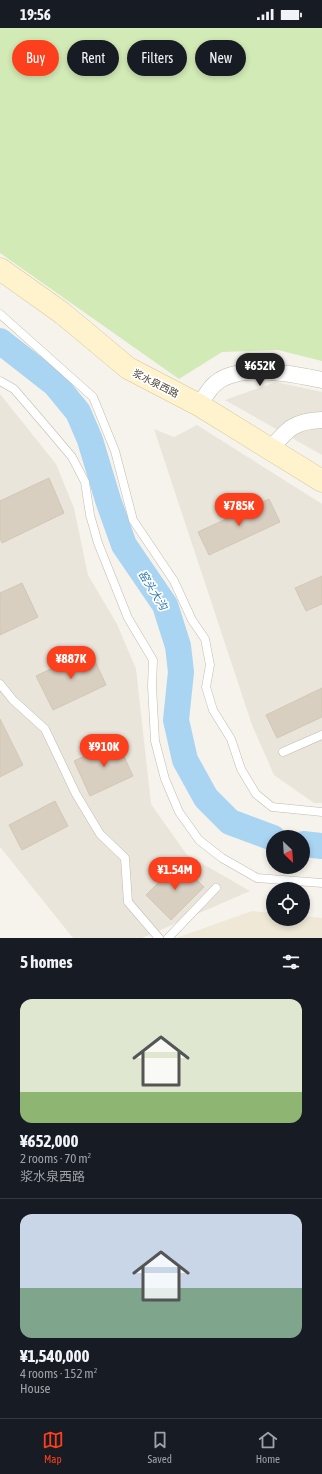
<!DOCTYPE html>
<html lang="en">
<head>
<meta charset="utf-8">
<style>
	:root { --surface:#171b24; --page:#242831; --text:#f1f3f6; --muted:#9ea1a6; --line:#363941; --accent:#fc3f1d }
	body { margin:0; font-family:"Asap Condensed","Noto Sans SC",sans-serif; background:var(--page); color:var(--text); height:100vh; display:flex; flex-direction:column; font-size:15px; white-space:nowrap }
	* { box-sizing:border-box; margin:0 }
	p { font-size:13px; color:var(--muted) }
	.icon { flex:none; width:22px; height:22px; fill:none; stroke:currentColor; stroke-width:2; stroke-linecap:round; stroke-linejoin:round }
	.map { position:relative; height:910px; overflow:hidden }
	.side { display:flex; flex-direction:column; background:var(--surface); flex:1 }
	.side>* { flex:none }
	.guide { position:absolute; left:12px; top:12px; width:298px; height:36px; display:flex; gap:8px }
	.needle { width:26px; rotate:155deg }
	.fabs { position:absolute; left:266px; top:802px; display:grid; gap:8px }
	.fabs a { display:grid; place-items:center; width:44px; height:44px; border-radius:50%; background:var(--surface); box-shadow:0 2px 6px #0003; font-size:20px }
	.price { position:absolute; translate:-50% -34px; padding:0 9px; border-radius:14px; background:var(--accent); color:#fff; font-size:13px; line-height:26px; filter:drop-shadow(0 1px 2px #0008) }
	.price::after { content:''; position:absolute; left:50%; top:24px; width:12px; height:9px; margin-left:-6px; background:inherit; clip-path:polygon(0 0,100% 0,50% 100%) }
	.price.selected { background:#222; color:#fff }
	ul { padding:0; list-style:none }
	li { display:grid; align-content:center; gap:8px; height:212px; padding:0 20px }
	li+li { border-top:1px solid var(--line) }
	li span { display:grid; place-items:center; height:124px; border-radius:12px; color:#555 }
	li>.icon { margin-inline-start:auto }
	span .icon { width:72px; height:72px; fill:#fffc; stroke-width:1 }
	li b { font-size:17px }
	h2 { display:flex; justify-content:space-between; align-items:center; height:48px; padding:0 20px; font-size:17px }
	.chip { padding:0 14px; border-radius:18px; background:var(--surface); box-shadow:0 2px 6px #0003; font-size:14px; line-height:36px }
	.chip.selected { background:var(--accent); color:#fff }
	.status { display:flex; justify-content:space-between; align-items:center; height:28px; padding:0 20px; background:var(--surface); direction:ltr }
	.status svg { height:11px; fill:currentColor }
	.dock { display:flex; justify-content:space-around; align-items:center; height:56px; border-top:1px solid var(--line); background:var(--surface); font-size:11px; color:var(--muted) }
	.dock a { display:grid; justify-items:center; gap:2px }
	.dock .selected { color:var(--accent) }
	.map>svg:first-child { display:block }
	.residential { fill:#eae5da }
	.education { fill:#efe8d6 }
	.green { fill:#d2eab5 }
	.lines { fill:none; stroke-linecap:round; stroke-linejoin:round }
	.river { stroke:#a9d4f2; stroke-width:26 }
	.building { fill:#d8cfc1; stroke:#d3c7b4 }
	.lane-casing { stroke:#c2bbae; stroke-width:9 }
	.street-casing { stroke:#c2bbae; stroke-width:17 }
	.secondary-casing { stroke:#d6c79b; stroke-width:23 }
	.lane { stroke:#fff; stroke-width:8 }
	.street { stroke:#fff; stroke-width:16 }
	.secondary { stroke:#fff3cd; stroke-width:22 }
	.labels { text-anchor:middle; stroke-width:3.5; stroke-linejoin:round; paint-order:stroke }
	.street-label { font-size:10px; fill:#4b4439; stroke:#fff }
	.water-label { font-size:11px; font-style:italic; fill:#2e7ab2; stroke:#fff }
</style>
</head>
<body>
<div class="status"><b>19:56</b><svg viewBox="0 0 49 12"><path d="M0 12V9h3v3zM5 12V6h3v6zM10 12V3h3v9zM15 12V0h3v12zM26 1h20v11H26zM47 4h2v5h-2z"/></svg></div>
<div class="map">
<svg width="322" height="910" viewBox="0 0 322 910">
	<rect width="100%" height="100%" fill="#f6f3ec"/>
	<path class="residential" d="M276 354 322 364V427L225 372Z
		M0 366 56 436 74 480 88 547 117 596 136 641 151 776 187 827 250 863 142 910H73L0 819Z
		M197 397 322 476V775H314L274 747 252 697 154 401 174 409Z"/>
	<path class="education" d="M252 883 273 885V891H303V888L322 890V910H176Z"/>
	<path class="green" d="M0 0H322V333L278 322 222 324 179 351 0 225Z"/>
	<g class="lines">
		<path class="river" d="M0 313 55 356 78 384 90 412 108 472 124 517 165 577 178 618 181 644 176 692 185 732 206 770 230 794 273 810
			M303 816 322 818"/>
	</g>
	<path class="building" d="M49 450 64 485 2 515 0 510V473Z
		M269 471 280 494 209 527 198 504Z
		M322 548V576L306 583 295 560Z
		M22 555 38 589 0 607V565Z
		M90 622 106 657 53 682 36 648Z
		M322 660V689L277 710 266 687Z
		M0 691 23 737 0 749Z
		M117 713 133 748 90 768 74 733Z
		M55 773 68 798 22 822 9 797Z
		M179 834 204 859 171 892 146 867Z"/>
	<g class="lines">
		<defs>
			<path id="lane" d="M0 286 93 369 115 423 133 492 174 553 192 592 205 611 210 637 206 659 213 682 231 711 241 741 256 766 272 779 322 784
				M0 353 14 361 45 397 72 429 85 454 90 487 98 515 128 590 153 632 152 658 155 713 165 751 179 784 199 812 222 830 257 850 322 855
				M0 656 13 672 45 701 76 766 100 806 125 830 128 874 159 910
				M283 724 322 707
				M168 910 216 860"/>
			<path id="street" d="M199 377C204 371 209 360 216 355 240 335 294 346 322 352
				M270 422C287 401 294 393 322 392"/>
			<path id="secondary" d="M0 241 62 285 128 340 199 377 322 453"/>
		</defs>
		<use href="#lane" class="lane-casing"/>
		<use href="#street" class="street-casing"/>
		<use href="#secondary" class="secondary-casing"/>
		<use href="#lane" class="lane"/>
		<use href="#street" class="street"/>
		<use href="#secondary" class="secondary"/>
	</g>
	<g class="labels">
		<g class="street-label">
			<text transform="translate(156 355) rotate(27)" y="4">浆水泉西路</text>
		</g>
		<g class="water-label">
			<text transform="translate(153 562) rotate(58)" y="4">窑头大沟</text>
		</g>
	</g>
</svg>
<div class="fabs">
<a><svg class="needle" viewBox="-14 -14 28 28"><path d="M0-13l5 13h-10z" fill="#e53935"/><path d="M0 13l5-13h-10z" fill="#9ea1a6"/></svg></a>
<a><svg class="icon" aria-label="locate" viewBox="0 0 24 24"><circle cx="12" cy="12" r="6"/><path d="M12 2v4M12 18v4M2 12h4M18 12h4"/></svg></a>
</div>
<b class="price selected" style="left:260px;top:359px">¥652K</b>
<b class="price" style="left:239px;top:499px">¥785K</b>
<b class="price" style="left:71px;top:652px">¥887K</b>
<b class="price" style="left:104px;top:740px">¥910K</b>
<b class="price" style="left:175px;top:863px">¥1.54M</b>
<div class="guide">
<a class="chip selected">Buy</a>
<a class="chip">Rent</a>
<a class="chip">Filters</a>
<a class="chip">New</a>
</div>
</div>
<section class="side">
<h2>5 homes<svg class="icon" aria-label="filters" viewBox="0 0 24 24"><path d="M4 7h16M4 17h16"/><circle cx="9" cy="7" r="2"/><circle cx="15" cy="17" r="2"/></svg></h2>
<ul>
<li><span style="background:linear-gradient(#dfe7d0 75%,#8fb573 0)"><svg class="icon" aria-label="home" viewBox="0 0 24 24"><path d="M3 11l9-7 9 7M6 9v11h12V9"/></svg></span><div><b>¥652,000</b><p>2 rooms · 70 m²</p><p>浆水泉西路</p></div></li>
<li><span style="background:linear-gradient(#c9d6e8 60%,#7fa58c 0)"><svg class="icon" aria-label="home" viewBox="0 0 24 24"><path d="M3 11l9-7 9 7M6 9v11h12V9"/></svg></span><div><b>¥1,540,000</b><p>4 rooms · 152 m²</p><p>House</p></div></li>
</ul>
</section>
<nav class="dock">
<a class="selected"><svg class="icon" aria-label="map" viewBox="0 0 24 24"><path d="M3 6l6-2 6 2 6-2v14l-6 2-6-2-6 2zM9 4v14M15 6v14"/></svg>Map</a>
<a><svg class="icon" aria-label="saved" viewBox="0 0 24 24"><path d="M7 4h10v16l-5-4-5 4z"/></svg>Saved</a>
<a><svg class="icon" aria-label="home" viewBox="0 0 24 24"><path d="M3 11l9-7 9 7M6 9v11h12V9"/></svg>Home</a>
</nav>
</body>
</html>
